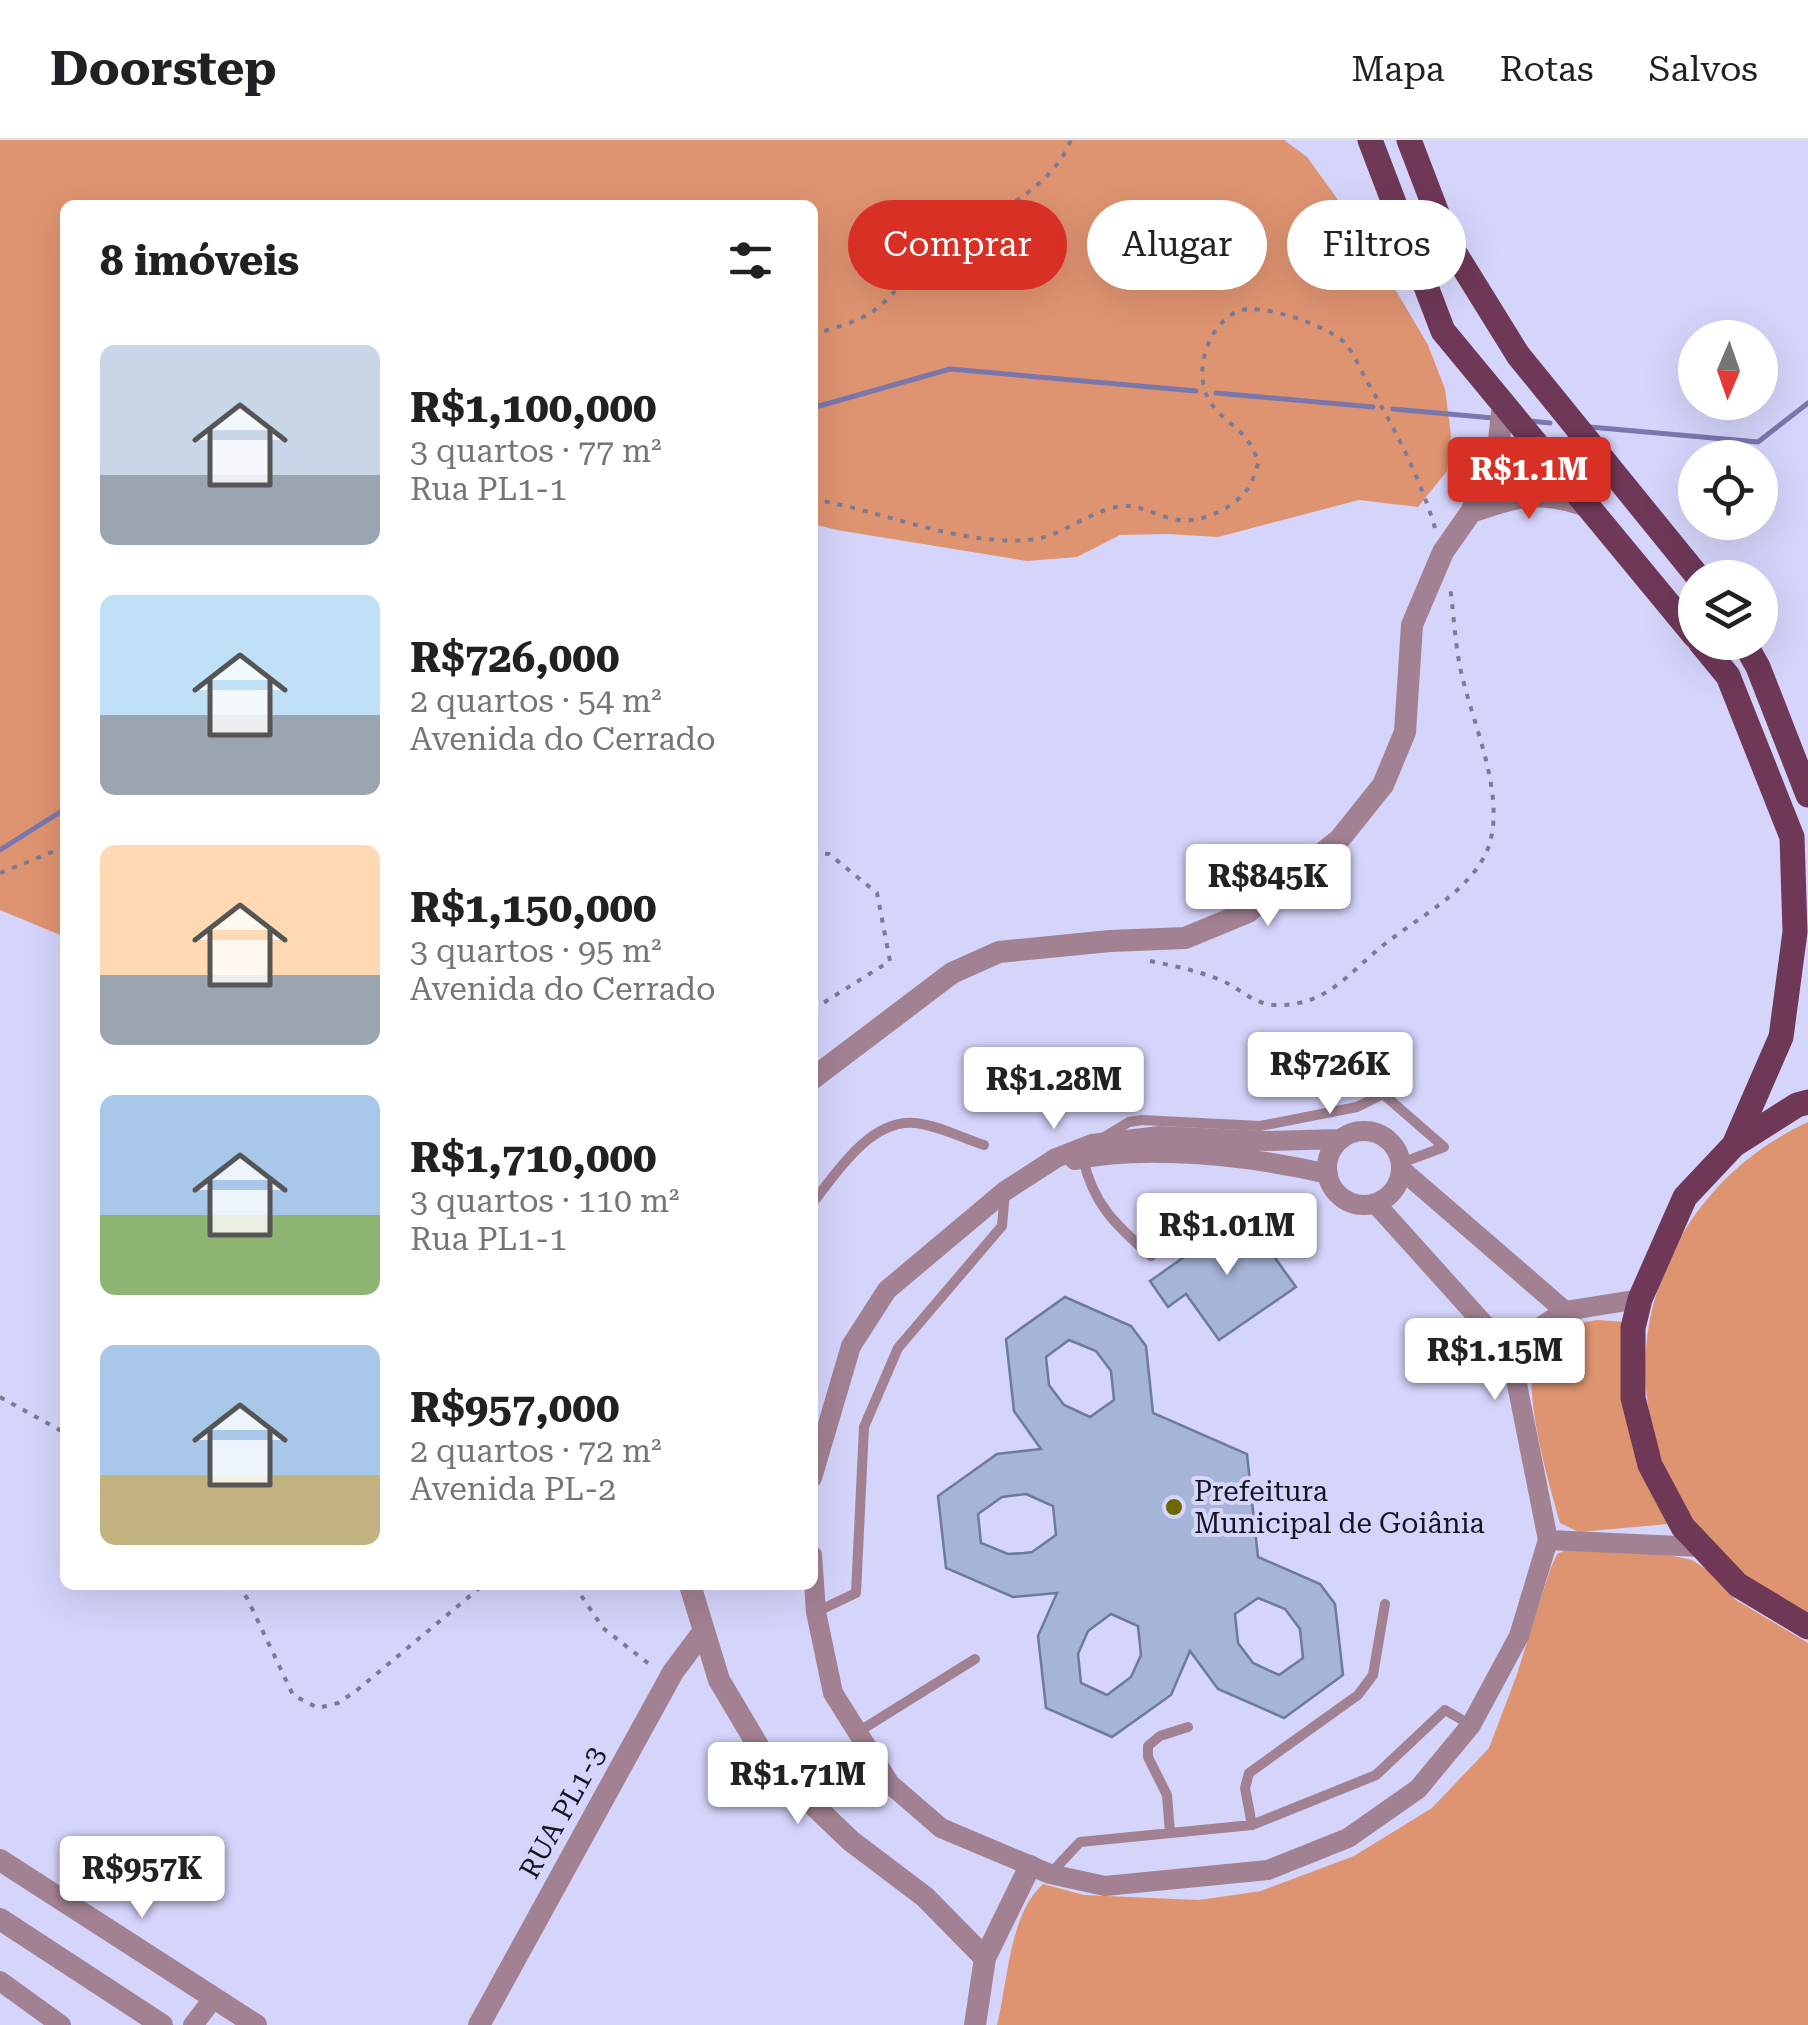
<!DOCTYPE html>
<html lang="pt">
<head>
<meta charset="utf-8">
<style>
	:root { --surface:#fff; --page:#f2f2f2; --text:#202124; --muted:#757577; --line:#e0e0e0; --accent:#d93025 }
	body { margin:0; font-family:"Roboto Serif",serif; background:var(--page); color:var(--text); height:100vh; display:flex; flex-direction:column; font-size:38px; white-space:nowrap }
	* { box-sizing:border-box; margin:0 }
	p { font-size:32px; color:var(--muted) }
	.icon { flex:none; width:55px; height:55px; fill:none; stroke:currentColor; stroke-width:2; stroke-linecap:round; stroke-linejoin:round }
	.map { position:relative; flex:1; overflow:hidden }
	.side { position:absolute; left:60px; top:60px; width:758px; height:1390px; display:flex; flex-direction:column; background:var(--surface); border-radius:15px; box-shadow:0 10px 40px #0002 }
	.side>* { flex:none }
	.guide { position:absolute; left:848px; top:60px; width:810px; height:90px; display:flex; gap:20px }
	.needle { width:65px; rotate:182deg }
	.controls { position:absolute; left:1678px; top:180px; display:grid; gap:20px }
	.controls a { display:grid; place-items:center; width:100px; height:100px; border-radius:50%; background:var(--surface); box-shadow:0 10px 40px #0002; font-size:50px }
	.price { position:absolute; translate:-50% -85px; padding:0 22px; border-radius:10px; background:#fff; color:#222; font-size:32px; line-height:65px; filter:drop-shadow(0 2px 5px #0008) }
	.price::after { content:''; position:absolute; left:50%; top:60px; width:30px; height:22px; margin-left:-15px; background:inherit; clip-path:polygon(0 0,100% 0,50% 100%) }
	.price.on { background:var(--accent); color:#fff }
	ul { padding:0; list-style:none }
	li { display:flex; align-items:center; gap:30px; height:250px; padding:0 40px }
	li span { display:grid; place-items:center; flex:none; width:280px; height:200px; border-radius:15px; color:#555 }
	li>.icon { margin-inline-start:auto }
	span .icon { width:120px; height:120px; fill:#fffc; stroke-width:1 }
	li b { font-size:42px }
	h2 { display:flex; justify-content:space-between; align-items:center; height:120px; padding:0 40px; font-size:42px }
	.pill { padding:0 35px; border-radius:45px; background:var(--surface); box-shadow:0 10px 40px #0002; font-size:35px; line-height:90px }
	.pill.on { background:var(--accent); color:#fff }
	header { display:flex; align-items:center; gap:60px; box-sizing:border-box; height:140px; padding:0 50px; background:var(--surface); border-bottom:2px solid var(--line) }
	header strong { font-size:48px }
	nav { display:flex; gap:55px; margin-inline-start:auto; font-size:35px }
	.map>svg:first-child { display:block }
	.green { fill:#df9471 }
	.lines { fill:none; stroke-linecap:round; stroke-linejoin:round }
	.stream { stroke:#7a77ad; stroke-width:5 }
	.building { fill:#a5b4d7; stroke:#6d7b9b; stroke-width:2.5; fill-rule:evenodd }
	.path { stroke:#7c7b96; stroke-width:4; stroke-dasharray:5 8; stroke-linecap:butt }
	.service { stroke:#a28192; stroke-width:10 }
	.minor { stroke:#a28192; stroke-width:20 }
	.tertiary { stroke:#a28192; stroke-width:22 }
	.primary { stroke:#6f3857; stroke-width:25 }
	.poi-dot { fill:#6c6700; stroke:#d5d4fb; stroke-width:4 }
	.labels { text-anchor:middle; stroke-width:8; stroke-linejoin:round; paint-order:stroke }
	.poi-label { font-size:28px; fill:#151421; stroke:#d5d4fb; text-anchor:start }
	.street-label { font-size:28px; fill:#151421; stroke:#d5d4fb }
</style>
</head>
<body>
<header>
<strong>Doorstep</strong>
<nav><a>Mapa</a><a>Rotas</a><a>Salvos</a></nav>
</header>
<div class="map">
<svg width="1808" height="1885" viewBox="0 0 1808 1885">
	<rect width="100%" height="100%" fill="#d5d4fb"/>
	<path class="green" d="M0 0H1284L1307 17 1362 93 1428 205 1445 249 1451 295 1447 331 1418 367 1359 360 1218 397 1168 394 1120 395 1077 417 1027 421 837 390 813 384 812 65H65V797L0 770Z
		M1808 982V1474C1787 1462 1761 1451 1743 1435 1724 1417 1701 1393 1687 1372 1671 1350 1661 1321 1654 1295 1620 1167 1688 1037 1808 982Z
		M1596 1180 1627 1182 1668 1384 1579 1392 1560 1383C1549 1343 1516 1237 1540 1201 1550 1186 1579 1184 1596 1180Z
		M1576 1406 1654 1412 1692 1420 1709 1431 1736 1460 1808 1503V1885H997C1008 1841 1009 1775 1043 1744L1084 1755 1199 1760 1261 1751 1354 1716 1432 1668 1489 1608 1516 1537 1550 1430 1557 1414Z"/>
	<g class="lines">
		<path class="stream" d="M1216 253 1373 267
			M812 268 950 229 1196 251
			M1393 269 1493 278
			M1530 281 1550 283
			M1590 287 1758 302 1808 263
			M0 710 65 669"/>
	</g>
	<path class="building" d="M1244 1075 1296 1147 1219 1200 1186 1154 1168 1167 1150 1141Z
		M1065 1157 1131 1186 1146 1206 1153 1273 1247 1314 1258 1417 1320 1444 1335 1464 1343 1535 1284 1578 1218 1549 1190 1511 1171 1555 1112 1597 1046 1568 1038 1496 1057 1453 1013 1457 946 1428 938 1356 997 1314 1041 1309 1014 1271 1006 1199ZM1069 1200 1096 1211 1111 1231 1114 1260 1090 1277 1064 1265 1049 1245 1046 1217ZM1026 1354 1053 1366 1056 1395 1032 1412 1024 1413 1008 1414 981 1403 978 1374 1002 1357ZM1258 1458 1285 1469 1300 1489 1303 1518 1279 1535 1253 1523 1238 1503 1235 1474ZM1111 1474 1138 1486 1141 1515 1131 1537 1107 1555 1081 1543 1078 1514 1088 1491Z"/>
	<g class="lines">
		<path class="path" d="M812 195C832 188 860 182 876 169 894 155 907 135 925 120 971 81 1048 58 1071 0
			M812 359C884 371 955 405 1029 400 1063 398 1097 364 1129 366 1143 367 1159 376 1173 379 1198 385 1231 370 1247 350 1253 343 1255 330 1259 322 1255 315 1253 307 1248 301 1237 285 1216 276 1207 256 1194 228 1209 184 1238 171 1259 162 1329 186 1345 203 1354 214 1361 231 1368 243 1396 291 1419 335 1435 388
			M812 713 829 714 877 753 890 821 812 870
			M0 733 65 707
			M1150 821C1175 826 1199 831 1223 841 1242 850 1255 865 1277 865 1328 866 1349 832 1386 803 1419 777 1467 753 1486 713 1509 663 1474 587 1462 536 1455 507 1454 475 1450 446
			M0 1257 65 1293
			M237 1445 247 1458 293 1555 318 1568 338 1563 356 1551 483 1445
			M574 1445 603 1488 653 1527"/>
		<path class="service" d="M1101 999 1129 982 1142 980 1260 986 1357 967 1383 954 1444 1007 1401 1023
			M1083 1018C1093 1065 1116 1085 1151 1116
			M812 1064C836 1033 870 979 915 983 937 985 963 998 984 1005
			M816 1472 856 1453 864 1287 898 1208 1002 1086 1005 1052
			M858 1592 975 1519
			M1252 1685 1245 1648 1249 1633 1358 1555 1373 1535 1385 1464
			M1170 1693 1167 1655 1148 1617V1606L1160 1596 1188 1587
			M1051 1733 1080 1702 1252 1685 1376 1635 1445 1570 1471 1585"/>
		<path class="minor" d="M1327 1028a37 37 0 1 1 74 0a37 37 0 1 1-74 0Z
			M1075 1020C1147 1004 1257 1017 1328 1034
			M1402 1030 1565 1171 1640 1159
			M1375 1063 1511 1214
			M812 1338 851 1206 887 1150 1005 1051 1056 1018 1092 1004 1160 996 1266 1001 1340 999
			M1548 1400 1701 1407
			M812 1415 816 1472 833 1553 890 1644 941 1688 1050 1734 1105 1746 1268 1730 1348 1698 1418 1649 1471 1585 1519 1496 1548 1400 1511 1214 1528 1195 1565 1171
			M0 1841 61 1885
			M193 1885 213 1859"/>
		<path class="tertiary" d="M1471 372C1521 356 1535 349 1587 366
			M812 939 952 833 999 812 1110 801 1185 798 1248 772 1339 700 1383 645 1405 592 1412 485 1443 412 1471 372 1489 332 1499 300 1503 264
			M690 1445 719 1540 767 1621 851 1701 925 1757 985 1818
			M0 1720 256 1885
			M0 1779 162 1885
			M479 1885 673 1532 703 1492
			M975 1885 985 1818 1030 1726"/>
		<path class="primary" d="M1370 0 1443 191 1695 496
			M1409 0 1448 102 1518 215 1699 438
			M1700 502 1728 536 1792 697 1795 792 1781 897 1734 1005
			M1744 502 1758 527 1808 655
			M1808 962 1797 965 1734 1005 1685 1057 1640 1159 1633 1188V1258L1650 1325 1683 1387 1738 1445 1808 1487"/>
	</g>
	<circle class="poi-dot" cx="1174" cy="1367" r="10"/>
	<g class="labels">
		<g class="poi-label">
			<text x="1194" y="1361">Prefeitura<tspan x="1194" dy="32">Municipal de Goiânia</tspan></text>
		</g>
		<g class="street-label">
			<text transform="translate(562 1672) rotate(-61)" y="10">RUA PL1-3</text>
		</g>
	</g>
</svg>
<div class="controls">
<a><svg class="needle" viewBox="-14 -14 28 28"><path d="M0-13l5 13h-10z" fill="#e53935"/><path d="M0 13l5-13h-10z" fill="#757577"/></svg></a>
<a><svg class="icon" aria-label="locate" viewBox="0 0 24 24"><circle cx="12" cy="12" r="6"/><path d="M12 2v4M12 18v4M2 12h4M18 12h4"/></svg></a>
<a><svg class="icon" aria-label="layers" viewBox="0 0 24 24"><path d="M12 4l9 5-9 5-9-5zM3 14l9 5 9-5"/></svg></a>
</div>
<b class="price on" style="left:1529px;top:382px">R$1.1M</b>
<b class="price" style="left:1268px;top:789px">R$845K</b>
<b class="price" style="left:1330px;top:977px">R$726K</b>
<b class="price" style="left:1054px;top:992px">R$1.28M</b>
<b class="price" style="left:1227px;top:1138px">R$1.01M</b>
<b class="price" style="left:1495px;top:1263px">R$1.15M</b>
<b class="price" style="left:798px;top:1687px">R$1.71M</b>
<b class="price" style="left:142px;top:1781px">R$957K</b>
<div class="guide">
<a class="pill on">Comprar</a>
<a class="pill">Alugar</a>
<a class="pill">Filtros</a>
</div>
<section class="side">
<h2>8 imóveis<svg class="icon" aria-label="filters" viewBox="0 0 24 24"><path d="M4 7h16M4 17h16"/><circle cx="9" cy="7" r="2"/><circle cx="15" cy="17" r="2"/></svg></h2>
<ul>
<li><span style="background:linear-gradient(#c9d6e8 65%,#9aa5b1 0)"><svg class="icon" aria-label="home" viewBox="0 0 24 24"><path d="M3 11l9-7 9 7M6 9v11h12V9"/></svg></span><div><b>R$1,100,000</b><p>3 quartos · 77 m²</p><p>Rua PL1-1</p></div></li>
<li><span style="background:linear-gradient(#bfe0f5 60%,#9aa5b1 0)"><svg class="icon" aria-label="home" viewBox="0 0 24 24"><path d="M3 11l9-7 9 7M6 9v11h12V9"/></svg></span><div><b>R$726,000</b><p>2 quartos · 54 m²</p><p>Avenida do Cerrado</p></div></li>
<li><span style="background:linear-gradient(#ffd9b3 65%,#9aa5b1 0)"><svg class="icon" aria-label="home" viewBox="0 0 24 24"><path d="M3 11l9-7 9 7M6 9v11h12V9"/></svg></span><div><b>R$1,150,000</b><p>3 quartos · 95 m²</p><p>Avenida do Cerrado</p></div></li>
<li><span style="background:linear-gradient(#a9c7e8 60%,#8fb573 0)"><svg class="icon" aria-label="home" viewBox="0 0 24 24"><path d="M3 11l9-7 9 7M6 9v11h12V9"/></svg></span><div><b>R$1,710,000</b><p>3 quartos · 110 m²</p><p>Rua PL1-1</p></div></li>
<li><span style="background:linear-gradient(#a9c7e8 65%,#c2b280 0)"><svg class="icon" aria-label="home" viewBox="0 0 24 24"><path d="M3 11l9-7 9 7M6 9v11h12V9"/></svg></span><div><b>R$957,000</b><p>2 quartos · 72 m²</p><p>Avenida PL-2</p></div></li>
</ul>
</section>
</div>
</body>
</html>
